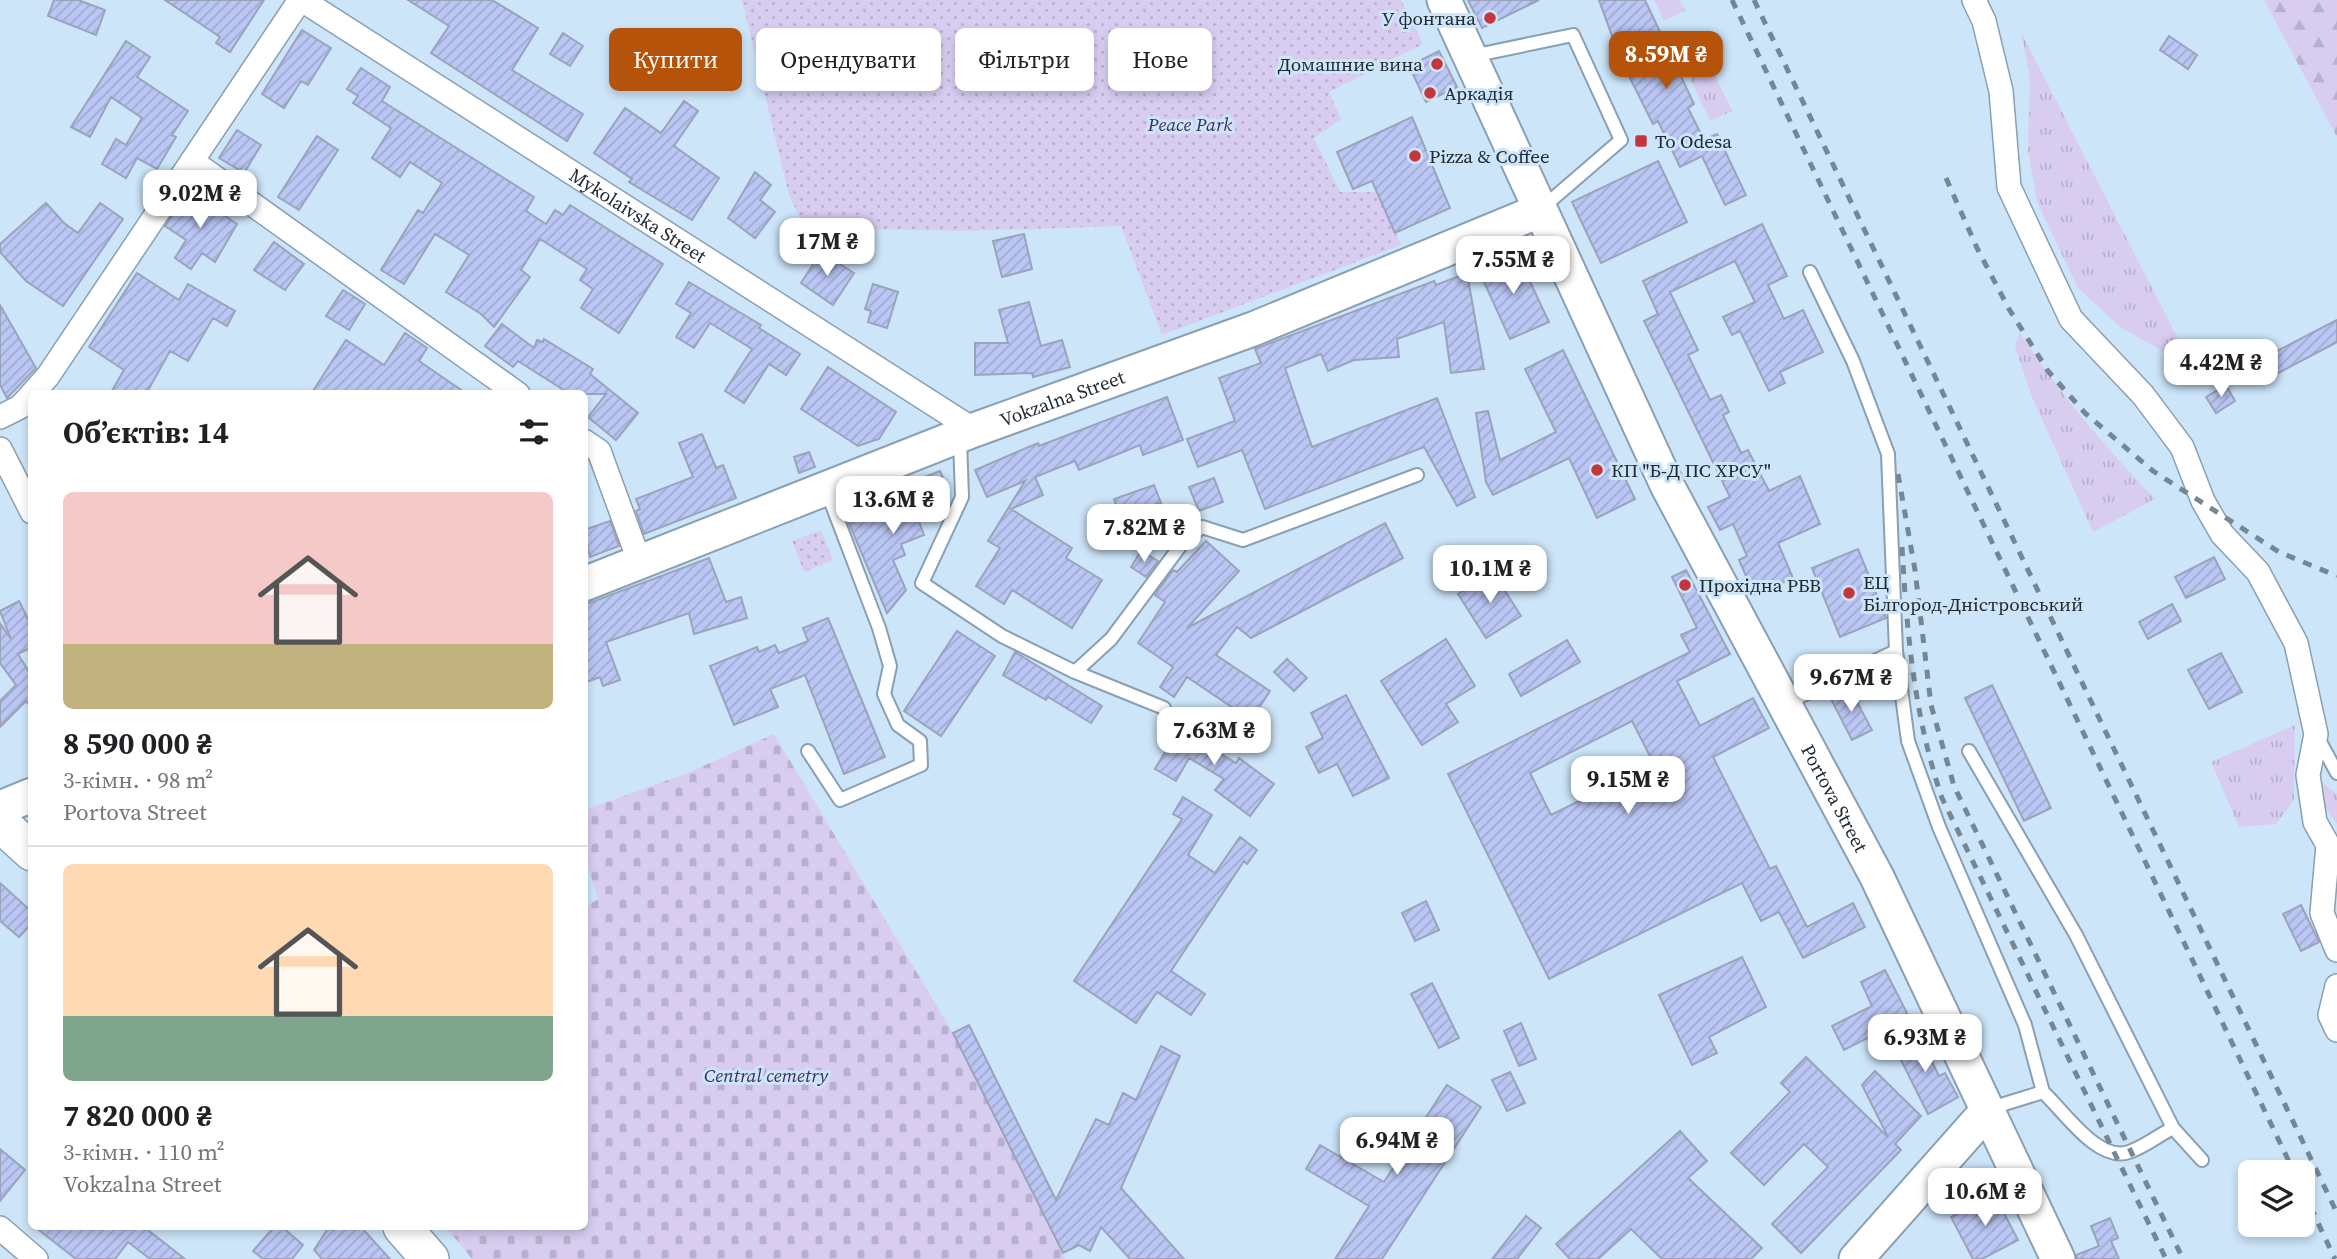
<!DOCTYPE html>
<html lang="uk">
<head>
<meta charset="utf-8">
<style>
	:root { --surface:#fff; --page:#f6f6f6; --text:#202124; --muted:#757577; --line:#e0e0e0; --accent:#b45309 }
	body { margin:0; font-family:"Source Serif 4",serif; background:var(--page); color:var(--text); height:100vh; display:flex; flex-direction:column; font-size:26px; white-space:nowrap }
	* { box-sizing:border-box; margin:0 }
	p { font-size:23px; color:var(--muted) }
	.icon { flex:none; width:38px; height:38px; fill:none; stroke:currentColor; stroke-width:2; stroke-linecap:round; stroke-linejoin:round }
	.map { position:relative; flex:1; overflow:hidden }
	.sheet { position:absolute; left:28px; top:390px; width:560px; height:840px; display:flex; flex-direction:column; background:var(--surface); border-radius:10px; box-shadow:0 4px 10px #0003 }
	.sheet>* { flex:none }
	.hud { position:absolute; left:609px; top:28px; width:665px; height:63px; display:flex; gap:14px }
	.fabs { position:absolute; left:2238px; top:1160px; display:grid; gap:14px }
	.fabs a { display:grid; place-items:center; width:77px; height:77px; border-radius:10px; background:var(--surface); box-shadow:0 4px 10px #0003; font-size:35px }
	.price { position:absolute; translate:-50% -60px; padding:0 16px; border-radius:14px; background:#fff; color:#222; font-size:23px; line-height:46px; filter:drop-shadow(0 2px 4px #0008) }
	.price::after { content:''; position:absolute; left:50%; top:42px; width:21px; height:16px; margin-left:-10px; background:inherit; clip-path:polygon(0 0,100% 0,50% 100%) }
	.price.selected { background:var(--accent); color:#fff }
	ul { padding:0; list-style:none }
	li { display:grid; align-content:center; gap:14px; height:371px; padding:0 35px }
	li+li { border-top:2px solid var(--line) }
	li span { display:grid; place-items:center; height:217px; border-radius:10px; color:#555 }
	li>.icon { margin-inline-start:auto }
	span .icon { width:126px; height:126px; fill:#fffc; stroke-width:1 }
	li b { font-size:30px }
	h2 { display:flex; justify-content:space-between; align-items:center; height:84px; padding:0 35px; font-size:30px }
	.chip { padding:0 24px; border-radius:10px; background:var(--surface); box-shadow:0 4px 10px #0003; font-size:24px; line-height:63px }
	.chip.selected { background:var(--accent); color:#fff }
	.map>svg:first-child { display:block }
	.grass { fill:url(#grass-tufts) }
	.forest { fill:url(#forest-firs) }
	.cemetery { fill:url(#cemetery-stones) }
	.park { fill:url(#park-dots) }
	.building { fill:url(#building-hatch); stroke:#9ba3bc; stroke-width:2; fill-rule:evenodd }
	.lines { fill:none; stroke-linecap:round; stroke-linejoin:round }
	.lane-casing { stroke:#899fb2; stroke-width:16 }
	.street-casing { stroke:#899fb2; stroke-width:26 }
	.secondary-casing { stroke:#899fb2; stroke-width:37 }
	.primary-casing { stroke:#899fb2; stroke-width:40 }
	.lane { stroke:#fff; stroke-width:12 }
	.street { stroke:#fff; stroke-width:23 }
	.secondary { stroke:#fff; stroke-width:33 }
	.primary { stroke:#fff; stroke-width:37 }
	.rail { stroke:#768794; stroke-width:5; stroke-dasharray:9 9; stroke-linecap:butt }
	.poi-dot { fill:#c4353c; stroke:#cde5f9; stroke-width:2.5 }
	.labels { text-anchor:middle; stroke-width:6; stroke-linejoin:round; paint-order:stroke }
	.poi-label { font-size:19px; fill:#212a32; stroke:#cde5f9; text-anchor:start }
	.park-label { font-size:19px; font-style:italic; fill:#422c63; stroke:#cde5f9 }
	.street-label { font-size:19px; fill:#212a32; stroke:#cde5f9 }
</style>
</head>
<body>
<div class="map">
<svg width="2337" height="1259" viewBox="0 0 2337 1259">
	<defs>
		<pattern id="grass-tufts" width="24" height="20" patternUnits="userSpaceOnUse" patternTransform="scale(1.75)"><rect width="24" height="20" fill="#d8cdf1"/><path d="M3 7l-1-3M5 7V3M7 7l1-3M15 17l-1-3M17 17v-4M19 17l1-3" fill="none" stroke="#b9b0cf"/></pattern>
		<pattern id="forest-firs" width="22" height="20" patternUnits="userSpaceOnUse" patternTransform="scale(1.75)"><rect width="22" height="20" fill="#d8cdf1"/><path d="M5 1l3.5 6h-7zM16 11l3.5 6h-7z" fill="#b9b0cf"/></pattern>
		<pattern id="cemetery-stones" width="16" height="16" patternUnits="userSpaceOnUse" patternTransform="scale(1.75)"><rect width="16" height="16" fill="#d8cdf1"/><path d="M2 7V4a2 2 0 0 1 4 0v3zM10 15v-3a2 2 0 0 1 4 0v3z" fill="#b9b0cf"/></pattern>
		<pattern id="park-dots" width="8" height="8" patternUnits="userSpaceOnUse" patternTransform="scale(1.75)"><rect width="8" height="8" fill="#d8cdf1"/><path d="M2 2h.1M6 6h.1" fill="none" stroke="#b9b0cf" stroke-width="1.8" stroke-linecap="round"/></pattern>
		<pattern id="building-hatch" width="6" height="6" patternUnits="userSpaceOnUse" patternTransform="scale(1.75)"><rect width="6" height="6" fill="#bac6f3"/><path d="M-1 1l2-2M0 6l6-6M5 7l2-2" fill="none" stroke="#a0aad1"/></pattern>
	</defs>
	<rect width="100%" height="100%" fill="#cde5f9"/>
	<path class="grass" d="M1654 0H1679L1685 11 1664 21Z
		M2021 32 2193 368 2120 327 2078 288 2037 202 2028 151 2030 77Z
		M1711 67 1732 111 1710 121 1690 78Z
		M2020 333C2059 393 2105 447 2155 499L2093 532 2032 397 2015 346Z
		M2295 725 2294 800 2276 824 2239 827 2211 762Z
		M2322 782 2337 794V824L2325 807Z"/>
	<path class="forest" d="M2264 0H2337V137Z"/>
	<path class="cemetery" d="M774 734 953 1033 1065 1259H472L446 1227H584V908L598 899 585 858V810L690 772Z"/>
	<path class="park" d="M742 0H1401L1423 44 1329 92 1341 119 1314 138 1340 192H1377L1401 245 1162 335 1121 226 966 231 863 229 841 241 805 229 789 195Z
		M821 530 833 560 804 572 792 541Z"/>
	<path class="building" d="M54 0H78L105 10 96 35 48 16Z
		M165 0H264L230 52 216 43 220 37Z
		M408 0H492L538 28 512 70 583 114 567 141 431 53 449 26Z
		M1468 0H1539L1482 28Z
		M1599 0H1645L1694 104 1688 108 1704 140 1717 134 1746 195 1725 205 1702 156 1680 167 1658 121 1653 124 1620 58Z
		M302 30 331 48 308 85 301 81 284 108 262 94Z
		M563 33 583 46 570 66 550 54Z
		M2169 36 2197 55 2188 69 2160 50Z
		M126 41 150 57 137 77 188 111 172 135 176 137 157 169 137 158 126 178 102 164 116 139 126 145 142 118 111 97 90 137 71 127Z
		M1439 51 1457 87 1426 102 1409 66Z
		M361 68 390 87 382 101 534 197 526 211 546 224 555 210 563 215 570 205 663 264 619 333 581 308 593 289 580 280 587 269 540 239 521 270 530 277 494 327 481 314 446 292 469 255 435 234 404 284 381 270 418 210 423 213 442 183 410 162 400 177 372 158 391 128 353 103 358 96 347 89Z
		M684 101 698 111 674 146 719 178 692 220 629 182 632 179 594 153 625 108 661 133Z
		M1412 117 1450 208 1395 233 1372 181 1353 189 1337 152Z
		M237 130 261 145 244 173 219 158Z
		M317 136 338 150 299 210 278 197Z
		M1658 161 1687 222 1601 263 1572 202Z
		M755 172 771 185 760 200 775 212 755 238 728 218Z
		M189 191 237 224 215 262 202 253 191 269 175 258 186 240 165 226Z
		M46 203 64 223 78 233 100 203 123 219 63 306 26 281 0 252V244Z
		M1762 224 1787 276 1768 285 1784 319 1803 310 1823 352 1780 372 1785 383 1769 391 1740 331 1732 335 1723 317 1755 302 1735 261 1670 292 1698 350 1688 355 1710 400 1721 395 1729 412 1723 415 1741 453 1748 450 1769 491 1800 476 1820 524 1778 543 1793 578 1754 595 1739 560 1747 556 1733 524 1720 530 1708 507 1730 497 1644 321 1658 314 1643 281Z
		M1024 234 1032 269 1002 277 993 241Z
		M274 242 304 264 285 290 254 270Z
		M821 252 854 273 833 305 801 283Z
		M1516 252 1549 322 1510 339 1478 269Z
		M137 273 179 300 188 284 235 311 227 326 213 318 188 361 170 351 146 394H110L124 370 89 347Z
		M1467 273 1484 369 1451 373 1444 322 1397 339 1399 357 1354 360 1328 371 1321 354 1285 368 1312 447 1437 398 1475 497 1457 506 1424 447 1265 509 1242 450 1198 467 1187 439 1235 421 1219 378 1261 363 1255 349 1434 281 1436 285Z
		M689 282 761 325 759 328 800 354 786 375 769 364 744 403 725 391 752 349 710 323 694 348 676 337 691 313 676 304Z
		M873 284 898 292 887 328 868 322 871 311 865 309Z
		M343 290 365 304 349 330 326 316Z
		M1029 302 1041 346 1062 340 1070 367 1033 377 1032 373 975 375V343H1008L999 310Z
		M0 305 36 368 7 398 0 385Z
		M2337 320V342L2265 380 2256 362Z
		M502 324 534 348 537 340 543 342 544 339 593 369 590 374 638 413 616 440 588 417 606 394H570L518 361 513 367 485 346Z
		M405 333 427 348 419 361 467 394H311L346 340 384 365Z
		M1563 350 1635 499 1597 518 1569 458 1493 495 1486 482 1476 413 1488 411 1500 460 1556 432 1525 369Z
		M828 367 896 412 879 439 858 446 801 409Z
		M2226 385 2235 401 2216 413 2206 397Z
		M1167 397 1183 440 1143 455 1140 445 1079 470 1075 461 1035 477 1043 495 1011 509 1072 548 1066 558 1102 580 1072 628 1012 590 1004 604 976 586 1000 548 988 541 1025 481 987 497 975 470 1038 443 1039 446Z
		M702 434 716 468 723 465 736 498 644 534 636 511 640 509 636 499 693 477 679 443Z
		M809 452 815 467 799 473 794 457Z
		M940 471 948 489 912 503 924 535 901 544 905 555 893 560 906 590 887 613 848 521 906 499 901 486Z
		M1214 478 1223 502 1199 511 1189 487Z
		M1154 485 1161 503 1120 517 1114 499Z
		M610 521 619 546 590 557 584 530Z
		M1385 523 1403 558 1251 638 1237 627 1216 655 1270 691 1251 720 1187 677 1174 697 1160 687 1173 667 1138 643 1165 602 1155 595 1173 570 1177 572 1206 541 1239 571 1187 628Z
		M1858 549 1886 618 1840 637 1812 568Z
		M1141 551 1158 561 1146 577 1131 567Z
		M2214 557 2225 579 2186 598 2175 577Z
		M709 558 726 602 741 597 747 618 694 634 689 613 606 642 620 680 603 686 600 677 584 683V605Z
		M1686 570 1730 654 1677 681 1700 726 1753 698 1769 728 1713 757 1770 869 1776 866 1807 927 1853 903 1865 927 1803 958 1779 912 1761 921 1742 883 1549 979 1448 774 1690 652 1681 635 1697 628 1672 577ZM1632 721 1654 764 1551 815 1530 773Z
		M1493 572 1521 616 1486 638 1458 594Z
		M19 601 32 627V647L18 654 29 672 32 670V709L26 701 0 727V701L16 685 0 663V623L11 639 0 611Z
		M2172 604 2181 621 2148 639 2139 622Z
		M828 618 885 757 844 774 805 675 770 689 778 707 734 725 710 666 757 647 759 652 775 645 779 653 808 641 803 628Z
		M957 631 995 656 941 736 904 711Z
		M1446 639 1475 686 1446 704 1458 722 1422 745 1381 681Z
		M1567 640 1580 662 1521 696 1509 674Z
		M1015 652 1102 706 1091 723 1048 697 1046 700 1003 675Z
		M2221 653 2242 692 2209 709 2188 670Z
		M1287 659 1307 678 1294 691 1274 672Z
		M1992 685 2051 808 2024 821 1965 698Z
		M1849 687 1872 730 1852 740 1830 697Z
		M1346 695 1389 778 1353 796 1337 764 1319 773 1306 747 1323 738 1311 713Z
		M1187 714 1210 728 1201 742 1236 763 1239 758 1274 784 1250 816 1215 790 1224 779 1189 758 1176 781 1155 769Z
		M1183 797 1212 815 1188 855 1215 873 1240 837 1257 850 1247 864 1244 861 1171 971 1205 994 1191 1015 1157 992 1136 1023 1074 981 1182 819 1173 814Z
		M0 883 32 912V923L19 937 0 921Z
		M1426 901 1439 930 1415 941 1402 913Z
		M2301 905 2319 942 2301 951 2283 914Z
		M1742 957 1766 1007 1709 1037 1717 1053 1692 1065 1659 995Z
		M1885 970 1909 1017 1844 1050 1832 1026 1872 1006 1861 982Z
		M1432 983 1459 1038 1439 1048 1411 994Z
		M1521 1023 1536 1059 1519 1066 1504 1031Z
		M969 1025 1056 1200 1096 1119 1109 1125 1123 1093 1136 1100 1161 1046 1180 1056 1121 1188 1184 1259H1130L1101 1227 1090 1251 1079 1245 1063 1253 953 1033Z
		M1916 1029 1939 1076 1945 1073 1958 1097 1928 1114 1896 1050Z
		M1806 1057 1888 1137 1862 1085 1875 1071 1921 1116 1895 1144 1901 1150 1801 1253 1772 1224 1828 1167 1804 1144 1764 1185 1731 1153 1790 1092 1781 1083Z
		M1510 1072 1525 1103 1507 1111 1492 1080Z
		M1447 1085 1481 1107 1382 1259H1335L1369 1206 1306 1169 1320 1145 1384 1182Z
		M1680 1131 1707 1161 1688 1178 1762 1248 1751 1259H1662L1631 1229 1598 1259H1570L1556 1244Z
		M0 1149 25 1170 0 1201Z
		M1994 1194 2018 1240 1982 1259H1973L1951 1217Z
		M1526 1216 1541 1228 1517 1259H1492Z
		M2110 1218 2118 1238 2111 1241 2119 1259H2077L2076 1255 2099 1246 2091 1226Z
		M35 1227H144L185 1259H150L128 1242 115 1259H76Z
		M274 1227H282L303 1245 292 1259H263L253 1251Z
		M329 1227H361L390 1259H322L314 1250Z"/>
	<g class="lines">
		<defs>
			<path id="lane" d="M1472 56 1573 35 1621 140 1542 208
				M1810 272 1853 361 1888 454 1896 651 1908 741 1939 827 2025 1025 2043 1092
				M960 439 962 497 922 583 1002 636 1075 672 1164 708
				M1075 672 1111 639 1184 541 1202 527 1243 540 1417 475
				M1784 704 1896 651
				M2318 738 2337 773
				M808 751 840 800 921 765 920 741 898 725 884 694 890 666 879 628 826 489
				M1969 751 2076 935 2173 1128 2202 1160
				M1988 1109 2043 1092C2064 1111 2098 1163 2129 1152 2144 1147 2159 1135 2173 1128"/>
			<g id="street">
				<path id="s1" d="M302 0 974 430"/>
				<path d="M1974 0 1984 21 2001 91 2009 187 2071 319 2143 395 2182 447 2203 501 2222 534 2258 572 2296 643 2316 734 2308 775 2315 822 2328 845 2322 913 2337 950"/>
				<path d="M192 161 518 394"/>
				<path d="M32 394 48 376 300 0"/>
				<path d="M0 417 20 407 32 394"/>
				<path d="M584 441 599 451 640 563"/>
				<path d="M0 449 32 512"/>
				<path d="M2337 986 2330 1015 2337 1030"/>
				<path d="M0 1228 36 1259"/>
			</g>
			<g id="secondary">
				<path id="s2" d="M1444 0 1668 487 1877 877 2058 1259"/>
				<path id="s3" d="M584 584 974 430 1253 329 1539 211"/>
				<path d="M0 808 32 795"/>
				<path d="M1856 1259 1988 1110"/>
			</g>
			<path id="primary" d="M0 823 32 852
				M402 1227 430 1259"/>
		</defs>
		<use href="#lane" class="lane-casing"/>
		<use href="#street" class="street-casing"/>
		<use href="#secondary" class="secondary-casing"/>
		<use href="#primary" class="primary-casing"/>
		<use href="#lane" class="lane"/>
		<use href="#street" class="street"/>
		<use href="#secondary" class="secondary"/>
		<use href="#primary" class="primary"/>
		<path class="rail" d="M1732 0 2294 1172
			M1754 0 2337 1213
			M1946 178 1977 248 2009 309 2048 371 2085 413 2153 471 2279 552 2337 576
			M1898 474 1915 570 1931 705 1954 786 2183 1259
			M1902 547C1907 633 1914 716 1942 798L2166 1259
			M2303 1191 2335 1259"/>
	</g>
	<g class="poi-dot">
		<circle cx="1490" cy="18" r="7"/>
		<circle cx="1437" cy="64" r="7"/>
		<circle cx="1430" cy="93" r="7"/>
		<rect x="1634" y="134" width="14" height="14" rx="3.5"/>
		<circle cx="1415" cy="156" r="7"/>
		<circle cx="1597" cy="470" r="7"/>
		<circle cx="1685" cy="585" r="7"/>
		<circle cx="1849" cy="593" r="7"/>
	</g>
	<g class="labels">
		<g class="poi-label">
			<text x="1476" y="25" text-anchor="end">У фонтана</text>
			<text x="1423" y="71" text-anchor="end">Домашние вина</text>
			<text x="1444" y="100">Аркадія</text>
			<text x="1655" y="148">To Odesa</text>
			<text x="1429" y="163">Pizza &amp; Coffee</text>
			<text x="1611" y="477">КП "Б-Д ПС ХРСУ"</text>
			<text x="1863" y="589">ЕЦ<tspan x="1863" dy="22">Білгород-Дністровський</tspan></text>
			<text x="1699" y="592">Прохідна РБВ</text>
		</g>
		<g class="park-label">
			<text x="1190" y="131">Peace Park</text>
			<text x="766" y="1082">Central cemetry</text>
		</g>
		<g class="street-label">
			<text dy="7" stroke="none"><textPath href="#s1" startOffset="399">Mykolaivska Street</textPath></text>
			<text dy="7" stroke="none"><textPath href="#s3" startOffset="513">Vokzalna Street</textPath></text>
			<text dy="7" stroke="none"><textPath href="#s2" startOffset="889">Portova Street</textPath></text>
		</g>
	</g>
</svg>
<div class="fabs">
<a><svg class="icon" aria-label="layers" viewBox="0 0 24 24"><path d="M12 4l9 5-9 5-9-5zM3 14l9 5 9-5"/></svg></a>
</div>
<b class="price selected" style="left:1666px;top:91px">8.59M ₴</b>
<b class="price" style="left:200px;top:230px">9.02M ₴</b>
<b class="price" style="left:827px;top:278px">17M ₴</b>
<b class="price" style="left:1513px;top:296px">7.55M ₴</b>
<b class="price" style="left:2221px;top:399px">4.42M ₴</b>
<b class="price" style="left:893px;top:536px">13.6M ₴</b>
<b class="price" style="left:1144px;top:564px">7.82M ₴</b>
<b class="price" style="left:1490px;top:605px">10.1M ₴</b>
<b class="price" style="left:1851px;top:714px">9.67M ₴</b>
<b class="price" style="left:1214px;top:767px">7.63M ₴</b>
<b class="price" style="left:1628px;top:816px">9.15M ₴</b>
<b class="price" style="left:1925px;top:1074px">6.93M ₴</b>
<b class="price" style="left:1397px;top:1177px">6.94M ₴</b>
<b class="price" style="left:1985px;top:1228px">10.6M ₴</b>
<div class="hud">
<a class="chip selected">Купити</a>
<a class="chip">Орендувати</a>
<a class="chip">Фільтри</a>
<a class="chip">Нове</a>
</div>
<section class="sheet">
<h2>Об’єктів: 14<svg class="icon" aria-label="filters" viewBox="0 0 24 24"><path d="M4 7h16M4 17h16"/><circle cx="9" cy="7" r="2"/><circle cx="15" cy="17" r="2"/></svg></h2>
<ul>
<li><span style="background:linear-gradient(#f6c9c9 70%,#c2b280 0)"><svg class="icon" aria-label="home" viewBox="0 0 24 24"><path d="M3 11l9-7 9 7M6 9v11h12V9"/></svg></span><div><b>8 590 000 ₴</b><p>3-кімн. · 98 m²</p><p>Portova Street</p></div></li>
<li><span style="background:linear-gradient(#ffd9b3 70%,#7fa58c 0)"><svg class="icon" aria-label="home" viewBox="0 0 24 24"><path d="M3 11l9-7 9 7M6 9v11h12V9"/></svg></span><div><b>7 820 000 ₴</b><p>3-кімн. · 110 m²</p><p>Vokzalna Street</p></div></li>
</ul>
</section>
</div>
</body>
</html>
